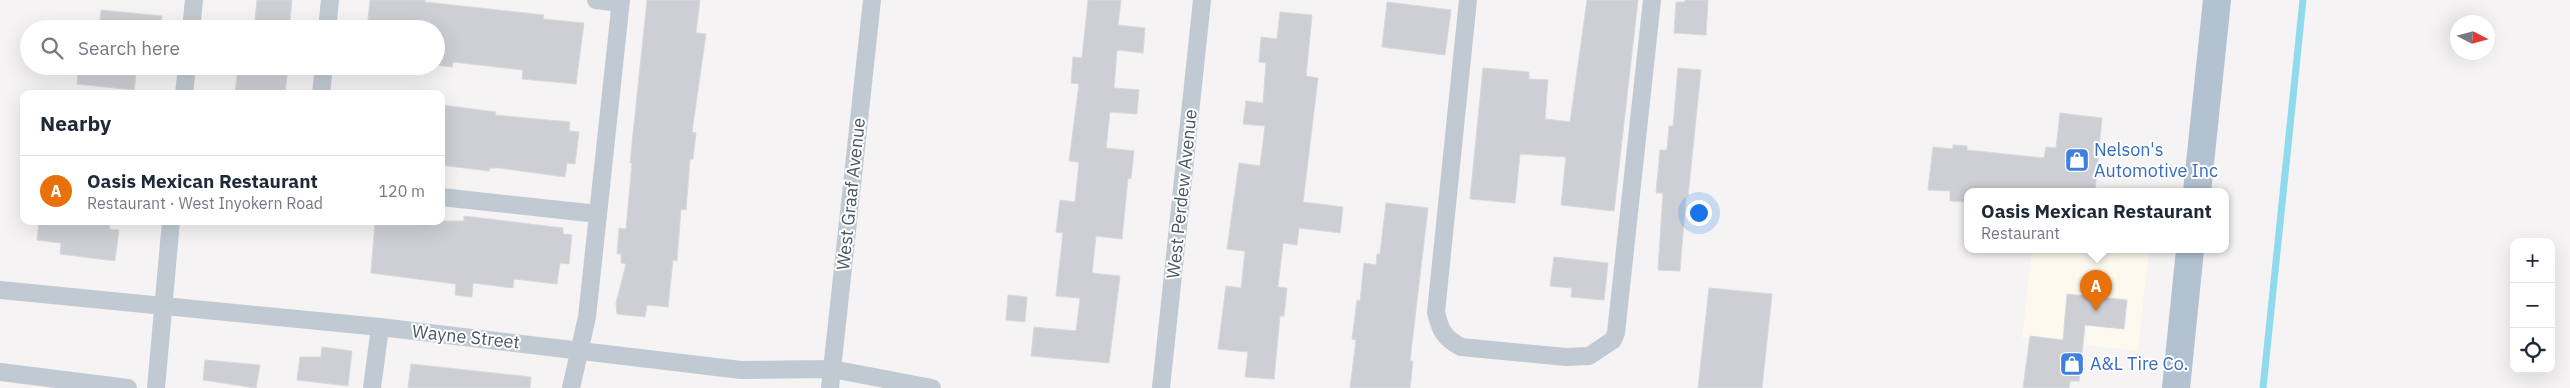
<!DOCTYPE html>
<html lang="en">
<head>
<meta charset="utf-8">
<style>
  :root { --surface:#fff; --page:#f6f6f7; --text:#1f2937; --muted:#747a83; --line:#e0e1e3; --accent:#1a73e8 }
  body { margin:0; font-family:"IBM Plex Sans",sans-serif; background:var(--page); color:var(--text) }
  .controls { position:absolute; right:15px; bottom:15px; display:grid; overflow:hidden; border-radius:10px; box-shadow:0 5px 20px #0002 }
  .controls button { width:45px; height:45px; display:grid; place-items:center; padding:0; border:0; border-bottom:1px solid var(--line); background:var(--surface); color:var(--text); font:25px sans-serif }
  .compass { position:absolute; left:2450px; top:15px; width:45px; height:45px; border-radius:50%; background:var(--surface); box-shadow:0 5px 20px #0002; rotate:96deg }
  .you { position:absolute; left:1698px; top:212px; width:18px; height:18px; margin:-12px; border:4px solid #fff; border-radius:50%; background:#1a73e8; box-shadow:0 0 0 8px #1a73e833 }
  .badge { display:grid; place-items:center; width:32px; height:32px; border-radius:50%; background:var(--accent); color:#fff; font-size:16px; font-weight:700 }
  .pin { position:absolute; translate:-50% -41px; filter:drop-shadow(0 1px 2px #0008) }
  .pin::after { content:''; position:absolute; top:26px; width:18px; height:15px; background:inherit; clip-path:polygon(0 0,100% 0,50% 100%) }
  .popup { position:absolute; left:1964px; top:188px; width:265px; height:65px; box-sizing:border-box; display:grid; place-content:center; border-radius:10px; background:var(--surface); filter:drop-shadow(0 1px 4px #0005); font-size:16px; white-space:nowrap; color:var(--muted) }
  .popup b { font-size:19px; color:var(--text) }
  .popup::after { content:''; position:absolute; left:50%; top:100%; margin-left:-10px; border:10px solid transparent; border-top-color:var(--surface) }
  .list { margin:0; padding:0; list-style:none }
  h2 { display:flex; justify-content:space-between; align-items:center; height:65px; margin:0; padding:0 20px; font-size:21px }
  h2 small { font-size:16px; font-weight:400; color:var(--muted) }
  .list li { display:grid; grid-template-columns:32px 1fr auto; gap:15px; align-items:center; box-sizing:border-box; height:70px; padding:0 20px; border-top:1px solid var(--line) }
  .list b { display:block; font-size:19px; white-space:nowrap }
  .list p { margin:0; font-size:16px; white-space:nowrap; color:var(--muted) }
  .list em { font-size:16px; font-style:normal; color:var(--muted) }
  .icon { flex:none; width:28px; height:28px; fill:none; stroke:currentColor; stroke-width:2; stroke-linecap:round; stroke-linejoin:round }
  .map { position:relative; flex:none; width:2570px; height:388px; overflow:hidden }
  .search { position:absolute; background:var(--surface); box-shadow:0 5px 20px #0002; left:20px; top:20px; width:425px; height:55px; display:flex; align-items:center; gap:12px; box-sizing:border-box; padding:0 18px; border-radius:28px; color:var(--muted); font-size:19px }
  .panel { position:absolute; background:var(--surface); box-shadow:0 5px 20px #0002; left:20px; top:90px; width:425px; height:135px; border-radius:10px }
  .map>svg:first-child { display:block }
  .commercial { fill:#fdf9ef }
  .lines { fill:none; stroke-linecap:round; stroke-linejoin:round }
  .stream { stroke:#90daee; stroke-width:7 }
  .building { fill:#cdcfd5; stroke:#d7d9de }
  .minor { stroke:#c1cad2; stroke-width:18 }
  .primary { stroke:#b3c2d1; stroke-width:28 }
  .labels { text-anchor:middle; stroke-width:4; stroke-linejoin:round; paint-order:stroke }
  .shop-label { font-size:18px; fill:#366cbe; stroke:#fff; text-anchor:start }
  .street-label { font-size:18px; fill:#4a5661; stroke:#fff }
</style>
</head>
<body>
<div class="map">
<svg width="2570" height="388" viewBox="0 0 2570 388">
  <rect width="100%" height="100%" fill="#f5f3f3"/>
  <polygon class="commercial" points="2032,250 2149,250 2138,351 2022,338"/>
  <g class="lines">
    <polyline class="stream" points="2263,388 2303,0"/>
  </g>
  <g class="building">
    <polygon points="257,0 292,0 289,29 254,29"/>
    <polygon points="370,0 425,0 425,2 544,15 543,19 584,23 576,84 522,79 523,70 453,62 452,67 436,65 436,29 367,29"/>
    <polygon points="647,0 700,0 696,33 706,34 692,132 696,133 693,159 690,159 686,210 681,209 677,261 673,260 668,307 647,305 645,317 617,314 616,303 626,264 621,263 621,254 617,254 619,228 626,229 632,163 630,163"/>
    <polygon points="1088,0 1121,0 1118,25 1145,28 1143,53 1117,50 1114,88 1139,90 1137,114 1110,112 1106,148 1134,151 1131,179 1128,178 1122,239 1096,236 1092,273 1120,276 1109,363 1031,356 1034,327 1076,331 1080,298 1056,296 1063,233 1056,232 1060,200 1075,202 1079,162 1069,161 1079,84 1071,83 1073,57 1082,58"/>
    <polygon points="1587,0 1638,0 1614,211 1561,205 1566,157 1520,154 1515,203 1470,199 1483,68 1529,72 1529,79 1548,80 1545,119 1570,122"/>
    <polygon points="1685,0 1708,0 1706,35 1674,33 1676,2 1685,2"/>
    <polygon points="1387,2 1451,10 1445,55 1382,47"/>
    <polygon points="101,10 162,16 161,29 99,29"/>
    <polygon points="1280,12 1312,15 1306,76 1318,78 1303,202 1343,207 1340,233 1299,228 1297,245 1283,243 1278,287 1287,288 1284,316 1280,316 1274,379 1245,377 1248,352 1218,349 1226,286 1241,288 1245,251 1227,249 1239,163 1260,166 1265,126 1243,124 1246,101 1263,103 1266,63 1259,62 1261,37 1277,39"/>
    <polygon points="79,66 137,66 134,90 77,84"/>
    <polygon points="238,66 288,66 285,94 235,94"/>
    <polygon points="1678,68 1701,70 1688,196 1686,196 1680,271 1658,270 1663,193 1656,193 1660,150 1667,150 1669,126 1673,126"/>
    <polygon points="441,105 496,112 495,115 570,122 569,131 579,132 575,164 567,163 565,177 499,168 490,168 489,171 441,165"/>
    <polygon points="2060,113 2102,118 2095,192 1967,192 1967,202 1950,201 1950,191 1928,190 1933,147 1953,149 1953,145 1967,146 1967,150 2044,158 2046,147 2056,148"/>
    <polygon points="1386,203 1428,208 1410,361 1413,361 1410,388 1350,388 1356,340 1352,339 1357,300 1360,301 1364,263 1376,265 1377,254 1380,254"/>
    <polygon points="464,216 563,228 563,234 572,235 569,264 560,263 557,284 514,279 513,288 473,283 472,297 455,295 456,284 371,273 375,221 464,221"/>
    <polygon points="39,221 110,221 109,229 119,230 115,261 60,254 61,243 37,240"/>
    <polygon points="1554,257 1608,263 1604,300 1571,297 1572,288 1550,286"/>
    <polygon points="1709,288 1772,294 1762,388 1698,388"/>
    <polygon points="2067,294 2127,300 2124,329 2085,325 2079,381 2070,381 2069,388 2023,388 2030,336 2063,340"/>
    <polygon points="1008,295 1027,297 1025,322 1006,320"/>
    <polygon points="322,347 352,351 348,386 297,380 300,357 321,357"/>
    <polygon points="205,360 260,365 256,388 203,380"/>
    <polygon points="411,364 531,377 530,388 408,388"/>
  </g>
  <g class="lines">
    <g class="minor">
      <polyline points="596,0 620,3"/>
      <path d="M 1468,0 L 1436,312 C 1440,330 1444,338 1461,347 L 1566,357 L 1589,356 L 1613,340 L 1616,333 L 1652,0"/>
      <polyline points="191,29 194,0"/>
      <polyline points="327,29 330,0"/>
      <polyline points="184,94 187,66"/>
      <polyline points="321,94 324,66"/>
      <polyline points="441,197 598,214"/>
      <polyline points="0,290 380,327 741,370 832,369 932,388"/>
      <polyline points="0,372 128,388"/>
      <polyline points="156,388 171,221"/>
      <polyline points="372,388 380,327"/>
      <polyline points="571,388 587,317 621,0"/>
      <polyline points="830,388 872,0"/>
      <polyline points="1161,388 1202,0"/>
    </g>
    <g class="primary">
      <polyline points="2197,192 2217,0"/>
      <polyline points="2176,388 2190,250"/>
    </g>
  </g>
  <defs>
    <symbol id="shop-square" viewBox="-11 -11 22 22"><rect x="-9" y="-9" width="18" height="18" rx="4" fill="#3f7fe0" stroke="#fff"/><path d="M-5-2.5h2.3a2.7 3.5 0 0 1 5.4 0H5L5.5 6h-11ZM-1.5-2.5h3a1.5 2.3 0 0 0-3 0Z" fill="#fff"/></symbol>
  </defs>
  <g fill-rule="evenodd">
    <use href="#shop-square" x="2063" y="146" width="28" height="28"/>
    <use href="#shop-square" x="2058" y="350" width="28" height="28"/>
  </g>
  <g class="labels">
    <g class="shop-label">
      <text x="2094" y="156">Nelson's<tspan x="2094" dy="21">Automotive Inc</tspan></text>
      <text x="2090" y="370">A&amp;L Tire Co.</text>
    </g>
    <g class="street-label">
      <text transform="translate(851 194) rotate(-84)" y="6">West Graaf Avenue</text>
      <text transform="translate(1182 194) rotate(-84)" y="6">West Perdew Avenue</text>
      <text transform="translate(466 337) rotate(6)" y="6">Wayne Street</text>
    </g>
  </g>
</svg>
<div class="controls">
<button>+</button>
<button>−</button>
<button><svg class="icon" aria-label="locate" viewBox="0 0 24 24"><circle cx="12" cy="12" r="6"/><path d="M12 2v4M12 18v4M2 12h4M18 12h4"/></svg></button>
</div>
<svg class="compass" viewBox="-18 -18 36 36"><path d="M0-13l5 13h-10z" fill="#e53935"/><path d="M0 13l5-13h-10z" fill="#747a83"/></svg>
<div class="you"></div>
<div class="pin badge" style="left:2096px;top:311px;background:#e8710a">A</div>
<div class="popup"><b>Oasis Mexican Restaurant</b>Restaurant</div>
<div class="search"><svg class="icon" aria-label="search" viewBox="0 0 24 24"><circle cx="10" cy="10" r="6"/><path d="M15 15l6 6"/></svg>Search here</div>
<section class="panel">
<h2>Nearby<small></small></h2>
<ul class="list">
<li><span class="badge" style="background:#e8710a">A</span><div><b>Oasis Mexican Restaurant</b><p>Restaurant · West Inyokern Road</p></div><em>120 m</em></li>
</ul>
</section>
</div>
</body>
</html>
